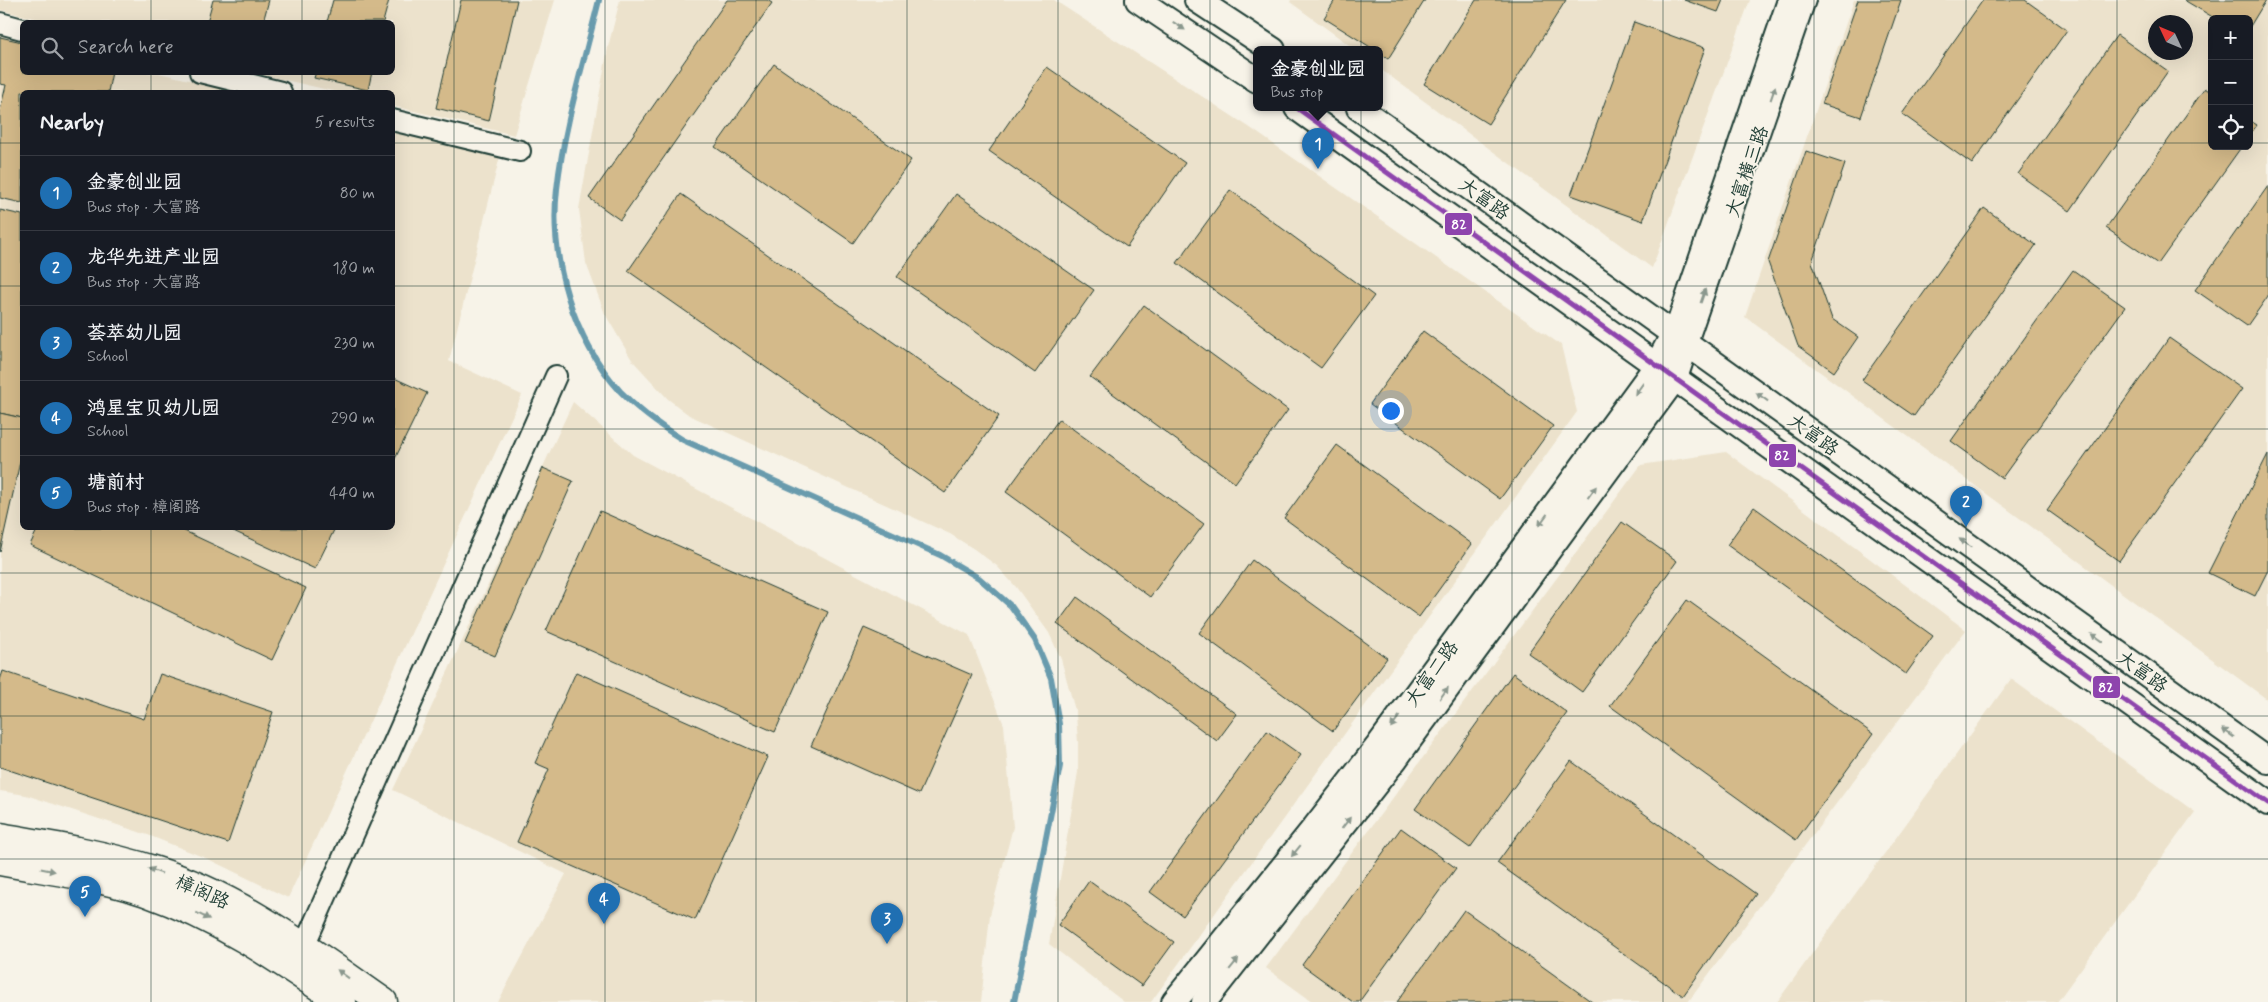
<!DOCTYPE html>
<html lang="en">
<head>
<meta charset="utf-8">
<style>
  :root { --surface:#171b24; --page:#20242c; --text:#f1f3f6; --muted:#9ea1a6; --line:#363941; --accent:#1f6fb2 }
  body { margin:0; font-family:Mynerve,"LXGW WenKai TC",sans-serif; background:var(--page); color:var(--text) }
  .controls { position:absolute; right:15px; top:15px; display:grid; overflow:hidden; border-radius:8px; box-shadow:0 5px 20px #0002 }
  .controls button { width:45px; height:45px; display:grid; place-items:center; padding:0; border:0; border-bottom:1px solid var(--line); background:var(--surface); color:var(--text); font:25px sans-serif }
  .compass { position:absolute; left:2148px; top:15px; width:45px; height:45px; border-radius:50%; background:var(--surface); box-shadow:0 5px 20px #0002; rotate:314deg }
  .you { position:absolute; left:1390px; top:410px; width:18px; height:18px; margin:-12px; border:4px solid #fff; border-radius:50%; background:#1a73e8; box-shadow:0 0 0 8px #1a73e833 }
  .badge { display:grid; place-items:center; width:32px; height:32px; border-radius:50%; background:var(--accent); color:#fff; font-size:16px; font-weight:700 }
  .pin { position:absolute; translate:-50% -41px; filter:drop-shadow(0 1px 2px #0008) }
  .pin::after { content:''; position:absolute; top:26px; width:18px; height:15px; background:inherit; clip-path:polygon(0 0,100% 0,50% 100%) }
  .popup { position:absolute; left:1253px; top:46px; width:130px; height:65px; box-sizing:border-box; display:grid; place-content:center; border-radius:8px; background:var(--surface); filter:drop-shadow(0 1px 4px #0005); font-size:16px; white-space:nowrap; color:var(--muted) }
  .popup b { font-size:19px; color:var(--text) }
  .popup::after { content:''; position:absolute; left:50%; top:100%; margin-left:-10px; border:10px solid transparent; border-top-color:var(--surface) }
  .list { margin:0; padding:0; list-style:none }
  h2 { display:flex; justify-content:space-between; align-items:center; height:65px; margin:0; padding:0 20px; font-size:21px }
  h2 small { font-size:16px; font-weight:400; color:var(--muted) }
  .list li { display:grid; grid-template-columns:32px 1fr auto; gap:15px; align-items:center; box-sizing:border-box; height:75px; padding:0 20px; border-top:1px solid var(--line) }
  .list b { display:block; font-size:19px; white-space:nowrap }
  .list p { margin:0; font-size:16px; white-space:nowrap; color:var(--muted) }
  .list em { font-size:16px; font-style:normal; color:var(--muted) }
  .icon { flex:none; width:28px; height:28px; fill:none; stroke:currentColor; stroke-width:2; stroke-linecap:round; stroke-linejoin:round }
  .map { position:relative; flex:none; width:2268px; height:1002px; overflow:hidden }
  .search { position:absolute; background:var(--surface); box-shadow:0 5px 20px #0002; left:20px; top:20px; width:375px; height:55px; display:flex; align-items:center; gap:12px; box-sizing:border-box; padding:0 18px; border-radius:8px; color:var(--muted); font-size:19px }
  .panel { position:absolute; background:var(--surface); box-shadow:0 5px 20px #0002; left:20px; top:90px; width:375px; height:440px; border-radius:8px }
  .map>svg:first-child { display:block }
  .built { fill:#ece2cc; fill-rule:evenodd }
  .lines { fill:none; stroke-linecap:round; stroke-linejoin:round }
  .stream { stroke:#699bad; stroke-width:6 }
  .building { fill:#d4ba8a; stroke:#1f3d34 }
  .minor-casing { stroke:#1f3d34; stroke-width:24 }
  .tertiary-casing { stroke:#1f3d34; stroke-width:28 }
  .secondary-casing { stroke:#1f3d34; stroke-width:31 }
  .minor { stroke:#f7f3e8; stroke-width:20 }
  .tertiary { stroke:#f7f3e8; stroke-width:24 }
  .secondary { stroke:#f7f3e8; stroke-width:28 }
  .bus-1-casing { stroke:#f7f3e8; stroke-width:9 }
  .bus-1 { stroke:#8e44ad; stroke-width:5 }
  .oneway { fill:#8b988e }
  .grid { fill:none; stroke:#1f3d34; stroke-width:1; stroke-opacity:0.55 }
  .labels { text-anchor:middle; stroke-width:4; stroke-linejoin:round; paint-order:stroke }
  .street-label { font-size:19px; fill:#1f3d34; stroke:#f7f3e8 }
  .line-badge { stroke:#f7f3e8; stroke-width:2 }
  .badge-label { font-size:14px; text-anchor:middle; font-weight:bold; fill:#fff }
</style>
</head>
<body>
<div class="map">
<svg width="2268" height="1002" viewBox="0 0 2268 1002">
  <rect width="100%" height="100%" fill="#f7f3e8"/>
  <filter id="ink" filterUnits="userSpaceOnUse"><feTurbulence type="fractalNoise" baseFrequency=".02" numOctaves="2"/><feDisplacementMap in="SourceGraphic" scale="10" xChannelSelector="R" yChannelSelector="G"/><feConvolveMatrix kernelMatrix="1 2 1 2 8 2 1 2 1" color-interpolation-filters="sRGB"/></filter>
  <g filter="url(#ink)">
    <g class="built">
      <polygon points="0,0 555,0 514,135 393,106 392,92 337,92 255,73 392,72 392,22 50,22 0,10"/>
      <polygon points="620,0 1054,0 1249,127 1561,345 1577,412 1151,1002 1124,1002 1049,944 1078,772 1078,743 1076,714 1061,659 1049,633 1016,587 997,566 974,549 950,534 689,415 668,399 632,360 605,314 586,263 579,209 608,47"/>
      <polygon points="1291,0 1750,0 1652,268 1379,68 1379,50 1356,50 1290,2"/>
      <path d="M 1854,0 L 2268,0 L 2268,700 L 1745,317 ZM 2212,19 L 2249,19 L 2249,146 L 2212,146 ZM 2156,22 L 2186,22 L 2186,52 L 2156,52 Z"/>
      <polygon points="0,34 22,39 22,72 159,73 241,92 22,92 22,528 392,528 393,130 500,156 449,361 522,395 288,898 208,859 148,835 26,795 0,791"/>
      <polygon points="573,402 633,455 969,635 1004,725 1013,827 990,915 981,1002 498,1002 566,874 393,790"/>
      <polygon points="1726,452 1966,630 1688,1002 1313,1002 1266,968 1641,465"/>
      <polygon points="2011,679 2195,812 2057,1002 1777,1002"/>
    </g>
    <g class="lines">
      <path class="stream" d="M 599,0 C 584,62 564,125 557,189 C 549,259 573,339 620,391 C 639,411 660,426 683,440 L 940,555 L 979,578 L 1011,606 L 1035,640 L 1051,678 L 1059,724 L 1060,766 L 1014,1002"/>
    </g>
    <g class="building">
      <polygon points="213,0 269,0 263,22 207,22"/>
      <polygon points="333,0 389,0 383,22 327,22"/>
      <polygon points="461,0 517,0 489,121 436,108"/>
      <polygon points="727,0 767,0 772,3 620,220 589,198"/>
      <polygon points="1335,0 1425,0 1388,59 1379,53 1379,50 1375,50 1324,18"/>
      <polygon points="1476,0 1566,0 1488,124 1424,84"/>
      <polygon points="1684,0 1723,0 1718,12"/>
      <polygon points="1858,0 1901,0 1861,117 1822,104"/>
      <polygon points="1983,0 2025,0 2067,30 1972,164 1902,114"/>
      <polygon points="2184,0 2266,0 2249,28 2249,19 2216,19"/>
      <polygon points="1634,22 1705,48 1643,221 1571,195"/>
      <polygon points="2117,35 2168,71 2070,211 2018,174"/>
      <polygon points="0,37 22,42 22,72 112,72 108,92 22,92 22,203 0,198 0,111 6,85 0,84"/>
      <polygon points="774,64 911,160 853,243 715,147"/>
      <polygon points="1047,67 1185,163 1127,247 989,151"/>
      <polygon points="316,72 372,72 368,90 314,78"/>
      <polygon points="2205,88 2212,93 2212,146 2242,146 2158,264 2106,228"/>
      <polygon points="2249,120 2257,125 2249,136"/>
      <polygon points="1806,151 1845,164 1812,262 1832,319 1858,337 1834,372 1798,346 1768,262"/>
      <polygon points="2268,186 2268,296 2247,326 2195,290"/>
      <polygon points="1230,190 1374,296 1321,368 1177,263"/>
      <polygon points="681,194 999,416 945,493 628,271"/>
      <polygon points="956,194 1094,290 1035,373 897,277"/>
      <polygon points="1984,208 2036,245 1914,416 1862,380"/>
      <polygon points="0,210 22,215 22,418 0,413"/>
      <polygon points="2073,270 2125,307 2002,478 1951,441"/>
      <polygon points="1144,305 1288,410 1235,483 1090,377"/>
      <polygon points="1423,331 1553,426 1500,499 1370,404"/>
      <polygon points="2169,338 2242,389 2119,561 2047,510"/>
      <polygon points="392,377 427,393 392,465"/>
      <polygon points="0,413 22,418 22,453 0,552"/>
      <polygon points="1059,419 1204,524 1150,597 1006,492"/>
      <polygon points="1337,445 1472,544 1419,617 1284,518"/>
      <polygon points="2268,454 2268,570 2255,596 2208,573"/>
      <polygon points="543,468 573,481 495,656 465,643"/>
      <polygon points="1754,507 1933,636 1906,674 1727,545"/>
      <polygon points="600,511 828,612 775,732 546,631"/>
      <polygon points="1622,522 1677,561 1582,692 1528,653"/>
      <polygon points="38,528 178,528 306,588 272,660 30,545"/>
      <polygon points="227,528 335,528 315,569"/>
      <polygon points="1252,560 1387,658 1333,731 1199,633"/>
      <polygon points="1077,597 1237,714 1217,741 1057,624"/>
      <polygon points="1687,600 1873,734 1796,840 1610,706"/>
      <polygon points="864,628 972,675 919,794 811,746"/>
      <polygon points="3,671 144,719 160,674 273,712 228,843 0,767 0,680"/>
      <polygon points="576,672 768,757 695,920 517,842 549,769 535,763"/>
      <polygon points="1513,673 1567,713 1470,848 1415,809"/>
      <polygon points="1267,731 1301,755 1183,916 1150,892"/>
      <polygon points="1571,761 1756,894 1683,996 1497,863"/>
      <polygon points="1401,828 1456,868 1359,1002 1353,1002 1302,965"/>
      <polygon points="1089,881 1174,942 1142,986 1058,925"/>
      <polygon points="1464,910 1592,1002 1397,1002"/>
    </g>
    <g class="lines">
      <defs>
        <g id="minor">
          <polyline points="0,23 22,29"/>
          <polyline points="200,72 281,92"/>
          <polyline points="392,120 520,151"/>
          <polyline points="1674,333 1788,0"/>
          <polyline points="1687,342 1805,0"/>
          <polyline points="304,946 556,376"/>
        </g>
        <g id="tertiary">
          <polyline points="1138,0 1257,80"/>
          <polyline points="1197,0 1273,50"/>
          <polyline points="1297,108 2268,803"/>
          <polyline points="1359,108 2268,761"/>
          <polyline points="1174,1002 1315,827 1378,746 1657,365 1674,333"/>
          <polyline points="1204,1002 1396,758 1675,378 1687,342"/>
        </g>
        <g id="secondary">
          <path d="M 0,837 C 51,846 103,854 153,870 C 238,896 310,951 383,1002"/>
          <path d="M 0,861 C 48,870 99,876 146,892 C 221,919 276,957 342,1002"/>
        </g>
      </defs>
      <use href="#minor" class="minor-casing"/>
      <use href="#tertiary" class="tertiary-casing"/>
      <use href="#secondary" class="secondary-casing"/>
      <use href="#minor" class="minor"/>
      <use href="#tertiary" class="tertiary"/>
      <use href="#secondary" class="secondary"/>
      <defs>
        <polyline id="bus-1" points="1297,108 2268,803"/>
      </defs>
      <use href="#bus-1" class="bus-1-casing"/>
      <use href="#bus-1" class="bus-1"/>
    </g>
    <defs><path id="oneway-solid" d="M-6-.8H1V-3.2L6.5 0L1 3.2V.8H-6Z" transform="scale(1.25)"/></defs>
    <g class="oneway">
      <use href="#oneway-solid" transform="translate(1179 26) rotate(33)"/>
      <use href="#oneway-solid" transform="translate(1773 93) rotate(-71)"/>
      <use href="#oneway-solid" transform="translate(1703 296) rotate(-71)"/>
      <use href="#oneway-solid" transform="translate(1639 389) rotate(126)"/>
      <use href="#oneway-solid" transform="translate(1762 397) rotate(-144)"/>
      <use href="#oneway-solid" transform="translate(1592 492) rotate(-54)"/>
      <use href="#oneway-solid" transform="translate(1543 520) rotate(126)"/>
      <use href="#oneway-solid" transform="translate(1965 543) rotate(-144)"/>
      <use href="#oneway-solid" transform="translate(2097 638) rotate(-144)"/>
      <use href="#oneway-solid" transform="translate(1444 693) rotate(-54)"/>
      <use href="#oneway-solid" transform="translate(1395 722) rotate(126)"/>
      <use href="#oneway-solid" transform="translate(2228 733) rotate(-144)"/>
      <use href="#oneway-solid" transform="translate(1346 823) rotate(-53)"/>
      <use href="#oneway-solid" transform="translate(1296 851) rotate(129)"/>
      <use href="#oneway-solid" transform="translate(48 870) rotate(11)"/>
      <use href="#oneway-solid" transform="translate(155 871) rotate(-161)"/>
      <use href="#oneway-solid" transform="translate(203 916) rotate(26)"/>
      <use href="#oneway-solid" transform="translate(1234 964) rotate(-51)"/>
      <use href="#oneway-solid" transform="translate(343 974) rotate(-144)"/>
    </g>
  </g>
  <path class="grid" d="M 151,0 L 151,22M 302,0 L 302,22M 454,0 L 454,1002M 605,0 L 605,1002M 756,0 L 756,1002M 907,0 L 907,1002M 1058,0 L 1058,1002M 1210,0 L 1210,1002M 1361,0 L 1361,1002M 1512,0 L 1512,1002M 1663,0 L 1663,1002M 1814,0 L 1814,1002M 1966,0 L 1966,1002M 2117,0 L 2117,1002M 151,72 L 151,92M 302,72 L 302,92M 0,143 L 22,143M 392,143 L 2212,143M 2249,143 L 2268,143M 0,286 L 22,286M 392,286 L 2268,286M 0,429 L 22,429M 392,429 L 2268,429M 151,528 L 151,1002M 302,528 L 302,1002M 0,573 L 2268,573M 0,716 L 2268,716M 0,859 L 2268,859"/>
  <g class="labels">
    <g class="street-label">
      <text transform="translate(1746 171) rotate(-71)" y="7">大富横三路</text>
      <text transform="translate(1485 198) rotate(36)" y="7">大富路</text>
      <text transform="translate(1814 434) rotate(36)" y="7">大富路</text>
      <text transform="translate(2143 671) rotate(36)" y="7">大富路</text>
      <text transform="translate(1431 673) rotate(-54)" y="7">大富二路</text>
      <text transform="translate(203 891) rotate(24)" y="7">樟阁路</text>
    </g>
  </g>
  <g class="line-badge">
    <rect x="1444" y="212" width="29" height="24" rx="5" fill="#8e44ad"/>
    <rect x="1768" y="443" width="29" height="25" rx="5" fill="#8e44ad"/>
    <rect x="2092" y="675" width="29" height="24" rx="5" fill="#8e44ad"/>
  </g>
  <g class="badge-label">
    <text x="1459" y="229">82</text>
    <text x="1782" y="460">82</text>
    <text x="2106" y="692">82</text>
  </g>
</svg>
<div class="controls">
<button>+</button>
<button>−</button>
<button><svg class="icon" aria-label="locate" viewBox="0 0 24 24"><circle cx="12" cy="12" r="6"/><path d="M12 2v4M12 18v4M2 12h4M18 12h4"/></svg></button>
</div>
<svg class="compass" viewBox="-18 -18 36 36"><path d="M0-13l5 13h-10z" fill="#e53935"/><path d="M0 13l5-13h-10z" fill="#9ea1a6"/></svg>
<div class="you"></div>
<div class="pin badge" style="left:1318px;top:169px">1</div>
<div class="popup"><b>金豪创业园</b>Bus stop</div>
<div class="pin badge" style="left:1966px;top:527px">2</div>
<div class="pin badge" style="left:887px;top:944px">3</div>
<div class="pin badge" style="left:604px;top:924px">4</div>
<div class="pin badge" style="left:85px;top:917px">5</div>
<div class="search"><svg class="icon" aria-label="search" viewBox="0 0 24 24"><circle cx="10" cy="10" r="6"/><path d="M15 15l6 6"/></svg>Search here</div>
<section class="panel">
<h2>Nearby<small>5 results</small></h2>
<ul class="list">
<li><span class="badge">1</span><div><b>金豪创业园</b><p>Bus stop · 大富路</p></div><em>80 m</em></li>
<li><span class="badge">2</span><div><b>龙华先进产业园</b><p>Bus stop · 大富路</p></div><em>180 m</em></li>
<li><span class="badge">3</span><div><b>荟萃幼儿园</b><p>School</p></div><em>230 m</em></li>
<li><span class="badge">4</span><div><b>鸿星宝贝幼儿园</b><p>School</p></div><em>290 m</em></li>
<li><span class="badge">5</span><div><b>塘前村</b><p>Bus stop · 樟阁路</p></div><em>440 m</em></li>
</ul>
</section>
</div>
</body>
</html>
